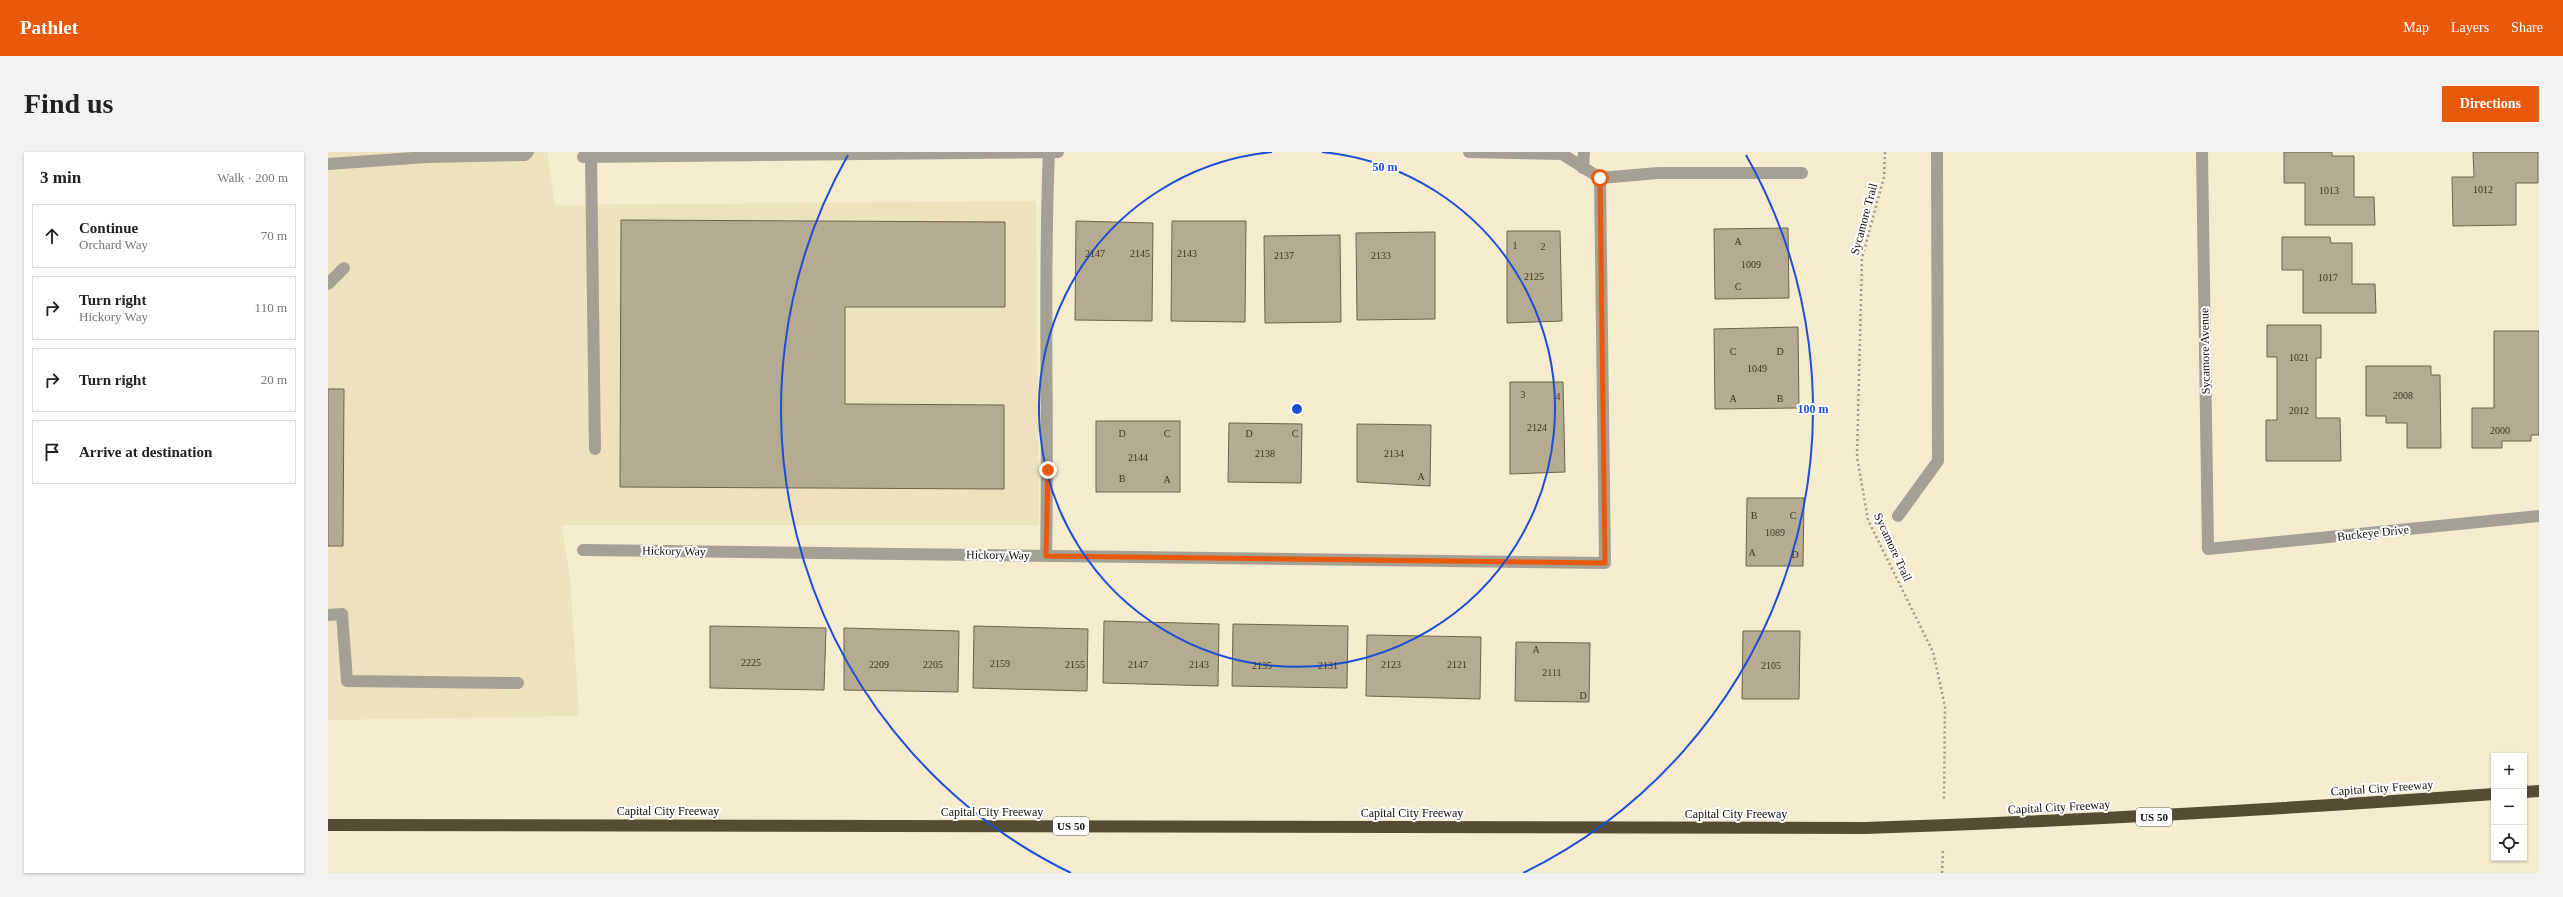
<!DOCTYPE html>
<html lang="en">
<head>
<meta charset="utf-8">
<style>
  :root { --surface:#fff; --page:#f2f2f2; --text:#222; --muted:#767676; --line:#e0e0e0; --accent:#ea580c }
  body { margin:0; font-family:Georgia,serif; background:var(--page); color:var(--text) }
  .controls { position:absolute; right:12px; bottom:12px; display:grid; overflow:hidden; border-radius:0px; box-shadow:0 1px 3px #0004 }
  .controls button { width:36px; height:36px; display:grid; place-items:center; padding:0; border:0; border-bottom:1px solid var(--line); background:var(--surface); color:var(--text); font:20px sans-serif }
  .stop { position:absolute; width:12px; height:12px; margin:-9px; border:3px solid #ea580c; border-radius:50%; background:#fff }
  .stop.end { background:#ea580c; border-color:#fff; box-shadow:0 1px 4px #0008 }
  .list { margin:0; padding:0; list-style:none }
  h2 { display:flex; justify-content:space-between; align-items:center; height:52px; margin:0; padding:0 16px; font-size:17px }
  h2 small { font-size:13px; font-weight:400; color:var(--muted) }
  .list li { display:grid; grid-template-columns:26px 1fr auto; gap:12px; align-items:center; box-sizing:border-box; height:64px; margin:0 8px 8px; padding:0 8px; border:1px solid var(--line); border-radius:0px }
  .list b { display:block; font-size:15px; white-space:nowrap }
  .list p { margin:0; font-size:13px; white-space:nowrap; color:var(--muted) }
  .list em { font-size:13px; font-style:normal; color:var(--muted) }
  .icon { flex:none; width:22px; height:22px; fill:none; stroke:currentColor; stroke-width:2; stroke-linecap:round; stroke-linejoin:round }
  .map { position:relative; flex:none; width:2211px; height:721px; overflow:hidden; border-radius:0px }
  header { display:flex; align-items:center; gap:24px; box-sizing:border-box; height:56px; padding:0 20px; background:var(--accent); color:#fff }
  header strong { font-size:19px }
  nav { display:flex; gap:22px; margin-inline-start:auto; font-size:14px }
  .intro { display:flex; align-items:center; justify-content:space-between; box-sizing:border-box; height:96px; padding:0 24px }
  h1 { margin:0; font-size:28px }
  .button { padding:10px 18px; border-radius:0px; background:var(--accent); color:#fff; font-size:14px; font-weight:700 }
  main { display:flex; gap:24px; padding:0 24px }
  aside { flex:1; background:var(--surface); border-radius:0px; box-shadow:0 1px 3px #0004 }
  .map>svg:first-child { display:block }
  .built { fill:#eee1be }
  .building { fill:#b5ab90; stroke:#6d644b }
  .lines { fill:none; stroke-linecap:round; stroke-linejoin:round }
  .path { stroke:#a09984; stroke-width:2.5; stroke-dasharray:2 3; stroke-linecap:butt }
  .lane { stroke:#a4a094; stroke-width:12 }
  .street { stroke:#a4a094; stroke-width:12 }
  .highway { stroke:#554c34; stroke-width:12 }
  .route { stroke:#ea580c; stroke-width:5 }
  .ring { fill:none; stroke:#1d4ed8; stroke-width:2 }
  .labels { text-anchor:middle; stroke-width:4; stroke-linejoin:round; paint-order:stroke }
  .number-label { font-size:10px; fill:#3b3528 }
  .shield { fill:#fff; stroke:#595650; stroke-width:1 }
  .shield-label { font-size:11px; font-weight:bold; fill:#120e05 }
  .street-label { font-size:12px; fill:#120e05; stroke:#fff }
  .centre { fill:#1d4ed8; stroke:#fff; stroke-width:2 }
  .ring-label { font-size:12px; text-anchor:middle; font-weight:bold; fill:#1d4ed8; stroke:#fff; stroke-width:4; stroke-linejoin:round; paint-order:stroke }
</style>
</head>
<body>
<header>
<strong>Pathlet</strong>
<nav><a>Map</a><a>Layers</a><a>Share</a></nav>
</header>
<div class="intro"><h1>Find us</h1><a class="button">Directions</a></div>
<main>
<aside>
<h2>3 min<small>Walk · 200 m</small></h2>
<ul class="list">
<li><svg class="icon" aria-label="ahead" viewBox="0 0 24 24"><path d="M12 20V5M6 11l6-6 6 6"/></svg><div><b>Continue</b><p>Orchard Way</p></div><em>70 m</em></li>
<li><svg class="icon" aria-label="right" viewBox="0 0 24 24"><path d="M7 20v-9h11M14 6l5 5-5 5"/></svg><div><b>Turn right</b><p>Hickory Way</p></div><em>110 m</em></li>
<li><svg class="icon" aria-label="right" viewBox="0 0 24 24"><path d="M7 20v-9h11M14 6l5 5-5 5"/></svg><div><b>Turn right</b></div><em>20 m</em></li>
<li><svg class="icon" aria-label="arrive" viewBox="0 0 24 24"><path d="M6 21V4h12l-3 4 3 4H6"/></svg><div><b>Arrive at destination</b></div></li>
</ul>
</aside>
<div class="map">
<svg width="2211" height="721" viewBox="0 0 2211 721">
  <rect width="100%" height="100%" fill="#f5ebcf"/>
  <polygon class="built" points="0,0 219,0 227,53 708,49 711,373 233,373 242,424 251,564 0,568"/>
  <g class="building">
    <polygon points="1956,0 2004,0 2004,4 2026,4 2026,45 2046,45 2047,73 1977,73 1977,31 1956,31"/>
    <polygon points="2145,0 2210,0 2210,31 2188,31 2188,73 2125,74 2124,25 2146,25"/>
    <polygon points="293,68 677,70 677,155 517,155 517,252 676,253 676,337 292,335"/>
    <polygon points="748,69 825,71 824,169 747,168"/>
    <polygon points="844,69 918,69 917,170 843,169"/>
    <polygon points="1460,76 1461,146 1387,147 1386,77"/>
    <polygon points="1179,79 1232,79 1234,169 1179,171"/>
    <polygon points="1107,80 1107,167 1029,168 1028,81"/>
    <polygon points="1012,83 1013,170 937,171 936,84"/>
    <polygon points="1954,85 2002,85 2003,91 2024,91 2024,132 2047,132 2048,161 1975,161 1975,118 1954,118"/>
    <polygon points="1939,173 1993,173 1993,206 1988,206 1988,266 2012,266 2013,309 1938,309 1938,268 1949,268 1949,205 1939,205"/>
    <polygon points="1470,175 1471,256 1387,257 1386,177"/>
    <polygon points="2166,179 2211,179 2211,283 2203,283 2203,289 2174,289 2174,296 2144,296 2144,256 2166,256"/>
    <polygon points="2038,214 2103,214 2103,223 2112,223 2113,296 2079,296 2079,271 2058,271 2058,264 2038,264"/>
    <polygon points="1182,230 1235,230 1237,320 1182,322"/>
    <polygon points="0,237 16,237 15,394 0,394"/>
    <rect x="768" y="269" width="84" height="71"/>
    <polygon points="901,271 974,272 973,331 900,330"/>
    <polygon points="1029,272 1103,273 1102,334 1029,330"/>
    <polygon points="1419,346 1476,346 1475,414 1418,414"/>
    <polygon points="776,469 891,472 890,534 775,531"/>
    <polygon points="905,472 1020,474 1019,536 904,534"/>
    <polygon points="382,474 498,476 496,538 382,536"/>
    <polygon points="646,474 760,477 759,539 645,536"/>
    <polygon points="516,476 631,479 630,540 516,538"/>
    <polygon points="1415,479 1472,479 1471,547 1414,547"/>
    <polygon points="1039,483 1153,485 1152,547 1038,544"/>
    <polygon points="1188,490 1262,491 1261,550 1187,549"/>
  </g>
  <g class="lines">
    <g class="path">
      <polyline points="1557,0 1556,25 1534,106 1529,305 1540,368 1605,500 1617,554 1616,649"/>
      <polyline points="1614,721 1615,698"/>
    </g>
    <g class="lane">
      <polyline points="263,4 267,297"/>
      <polyline points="0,12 99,5 197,3 200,0"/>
      <polyline points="1255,16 1256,0"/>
      <polyline points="1272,26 1330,21 1474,21"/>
      <polyline points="1570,364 1610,309 1609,0"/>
      <path d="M 718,404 C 721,269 715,135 721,0"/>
      <polyline points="0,463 14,462 19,529 190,531"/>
    </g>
    <g class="street">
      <polyline points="1874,0 1880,397 2211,364"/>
      <polyline points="255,5 730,0"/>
      <polyline points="0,132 16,116"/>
      <polyline points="255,398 1277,411 1272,26 1234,2 1141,0"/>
    </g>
    <g class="highway">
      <polyline points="2196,640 2211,639"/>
      <path d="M 0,673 L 1537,676 C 1747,669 1957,657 2166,642"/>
    </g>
  </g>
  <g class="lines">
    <polyline class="route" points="720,318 718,404 1277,411 1272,26"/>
  </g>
  <g class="ring">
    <path d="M994 0A258 258 0 1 1 944 0"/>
    <path d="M743 721A516 516 0 0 1 520 3M1418 3A516 516 0 0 1 1195 721"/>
  </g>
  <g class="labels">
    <g class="number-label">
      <text x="2155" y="41">1012</text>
      <text x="2001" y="42">1013</text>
      <text x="1410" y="93">A</text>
      <text x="1187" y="97">1</text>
      <text x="1215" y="98">2</text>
      <text x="767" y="105">2147</text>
      <text x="812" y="105">2145</text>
      <text x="859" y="105">2143</text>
      <text x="956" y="107">2137</text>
      <text x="1053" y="107">2133</text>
      <text x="1423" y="116">1009</text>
      <text x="1206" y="128">2125</text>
      <text x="2000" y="129">1017</text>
      <text x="1410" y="138">C</text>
      <text x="1405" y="203">C</text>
      <text x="1452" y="203">D</text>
      <text x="1971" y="209">1021</text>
      <text x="1429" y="220">1049</text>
      <text x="1195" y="246">3</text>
      <text x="2075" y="247">2008</text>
      <text x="1230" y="248">4</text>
      <text x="1405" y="250">A</text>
      <text x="1452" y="250">B</text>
      <text x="1971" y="262">2012</text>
      <text x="1209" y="279">2124</text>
      <text x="2172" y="282">2000</text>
      <text x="794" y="285">D</text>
      <text x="839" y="285">C</text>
      <text x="921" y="285">D</text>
      <text x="967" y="285">C</text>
      <text x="937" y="305">2138</text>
      <text x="1066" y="305">2134</text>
      <text x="810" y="309">2144</text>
      <text x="1093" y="328">A</text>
      <text x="794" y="330">B</text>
      <text x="839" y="331">A</text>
      <text x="1426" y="367">B</text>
      <text x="1465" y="367">C</text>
      <text x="1447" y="384">1089</text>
      <text x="1424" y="404">A</text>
      <text x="1467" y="406">D</text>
      <text x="1208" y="501">A</text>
      <text x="423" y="514">2225</text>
      <text x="672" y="515">2159</text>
      <text x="551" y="516">2209</text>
      <text x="605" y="516">2205</text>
      <text x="747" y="516">2155</text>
      <text x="810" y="516">2147</text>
      <text x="871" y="516">2143</text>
      <text x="1063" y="516">2123</text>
      <text x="1129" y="516">2121</text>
      <text x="934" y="517">2135</text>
      <text x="1000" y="517">2131</text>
      <text x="1443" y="517">2105</text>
      <text x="1224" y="524">2111</text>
      <text x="1255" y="547">D</text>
    </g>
    <g class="shield">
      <rect x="1808" y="656" width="36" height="18" rx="3"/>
      <rect x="725" y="665" width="36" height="18" rx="3"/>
    </g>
    <g class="shield-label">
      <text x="1826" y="669">US 50</text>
      <text x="743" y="678">US 50</text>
    </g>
    <g class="street-label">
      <text transform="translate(1536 67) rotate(-75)" y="4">Sycamore Trail</text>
      <text transform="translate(1877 199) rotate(-91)" y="4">Sycamore Avenue</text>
      <text transform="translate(2045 381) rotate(-6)" y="4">Buckeye Drive</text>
      <text transform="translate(1565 395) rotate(65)" y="4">Sycamore Trail</text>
      <text transform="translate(346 399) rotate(1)" y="4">Hickory Way</text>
      <text transform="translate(670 403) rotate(1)" y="4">Hickory Way</text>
      <text transform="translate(2054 636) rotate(-4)" y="4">Capital City Freeway</text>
      <text transform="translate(1731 655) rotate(-3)" y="4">Capital City Freeway</text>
      <text x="340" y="663">Capital City Freeway</text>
      <text x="664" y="664">Capital City Freeway</text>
      <text x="1084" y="665">Capital City Freeway</text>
      <text x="1408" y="666">Capital City Freeway</text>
    </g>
  </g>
  <circle cx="969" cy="257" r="6" class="centre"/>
  <g class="ring-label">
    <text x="1057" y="19">50 m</text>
    <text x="1485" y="261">100 m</text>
  </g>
</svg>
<div class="controls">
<button>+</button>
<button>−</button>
<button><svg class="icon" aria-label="locate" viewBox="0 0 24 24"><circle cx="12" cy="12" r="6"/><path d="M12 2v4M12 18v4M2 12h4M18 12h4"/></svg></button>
</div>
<div class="stop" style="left:1272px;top:26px"></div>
<div class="stop end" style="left:720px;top:318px"></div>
</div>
</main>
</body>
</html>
